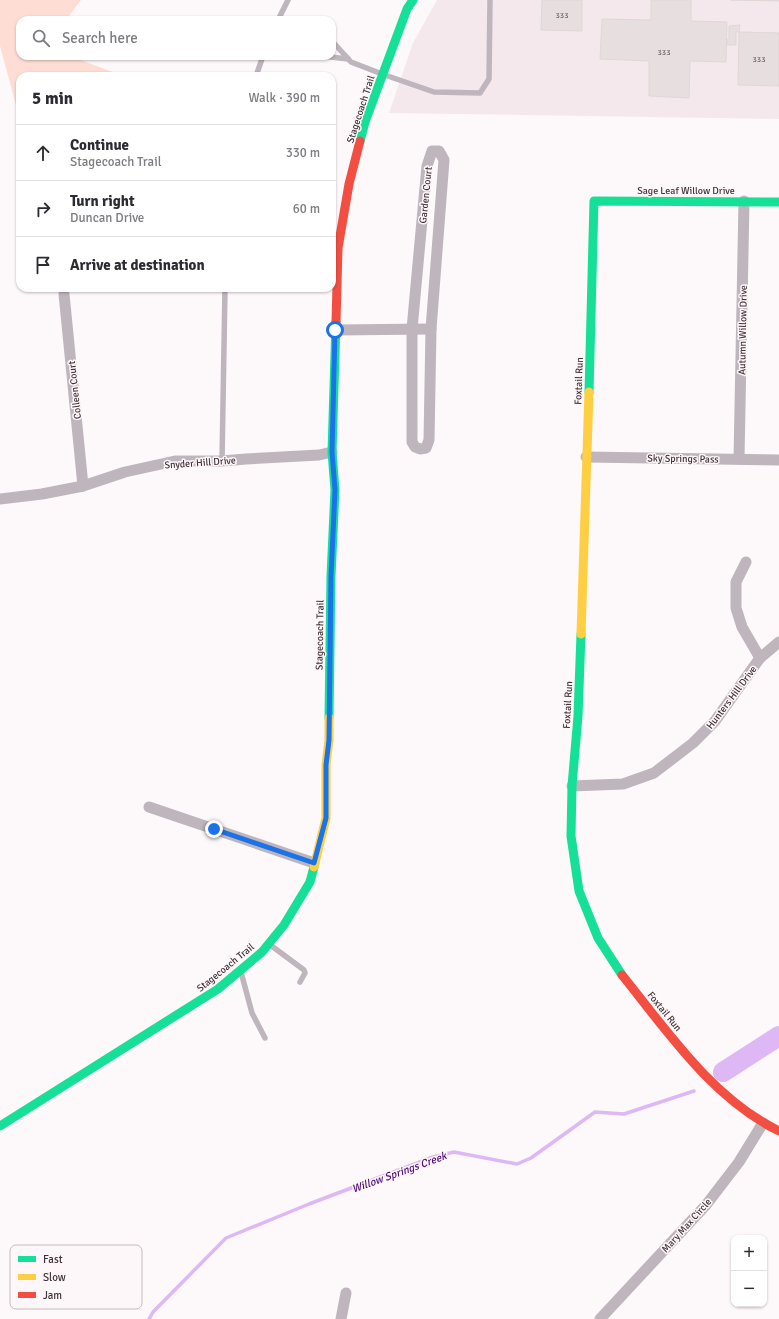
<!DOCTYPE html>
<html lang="en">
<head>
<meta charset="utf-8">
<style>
  :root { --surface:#fff; --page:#f7f7f7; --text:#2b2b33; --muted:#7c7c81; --line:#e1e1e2 }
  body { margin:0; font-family:Signika,sans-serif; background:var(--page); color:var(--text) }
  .controls { position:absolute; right:12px; bottom:12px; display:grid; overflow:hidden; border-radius:8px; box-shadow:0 1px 3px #0004 }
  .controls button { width:36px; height:36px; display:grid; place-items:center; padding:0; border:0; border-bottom:1px solid var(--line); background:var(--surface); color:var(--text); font:20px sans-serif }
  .stop { position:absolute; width:12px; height:12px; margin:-9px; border:3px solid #1a73e8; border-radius:50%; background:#fff }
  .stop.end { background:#1a73e8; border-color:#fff; box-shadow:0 1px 4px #0008 }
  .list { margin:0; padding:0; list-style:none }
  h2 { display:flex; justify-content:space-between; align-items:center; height:52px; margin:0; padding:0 16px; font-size:17px }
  h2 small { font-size:13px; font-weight:400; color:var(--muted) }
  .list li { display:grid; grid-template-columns:26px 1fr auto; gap:12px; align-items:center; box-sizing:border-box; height:56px; padding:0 16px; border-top:1px solid var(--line) }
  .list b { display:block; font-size:15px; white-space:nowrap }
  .list p { margin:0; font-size:13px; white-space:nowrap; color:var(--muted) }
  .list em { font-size:13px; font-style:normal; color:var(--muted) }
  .icon { flex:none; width:22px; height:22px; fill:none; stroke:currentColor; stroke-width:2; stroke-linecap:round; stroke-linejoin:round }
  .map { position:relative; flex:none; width:779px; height:1319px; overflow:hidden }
  .search { position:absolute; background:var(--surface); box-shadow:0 1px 3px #0004; left:16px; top:16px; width:320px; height:44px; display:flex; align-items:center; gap:10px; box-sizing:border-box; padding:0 14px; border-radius:12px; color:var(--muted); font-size:15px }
  .panel { position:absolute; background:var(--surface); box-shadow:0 1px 3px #0004; left:16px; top:72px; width:320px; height:220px; border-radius:12px }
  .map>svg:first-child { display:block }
  .built { fill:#f4e8ec }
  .green { fill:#feded4 }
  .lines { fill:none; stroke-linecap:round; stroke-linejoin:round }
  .stream { stroke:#ddb8f5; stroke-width:3.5 }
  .river { stroke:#ddb8f5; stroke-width:20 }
  .building { fill:#e7dedf; stroke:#e0d7d7 }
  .lane { stroke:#bfb5bd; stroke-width:5.5 }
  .street { stroke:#bfb5bd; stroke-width:11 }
  .fast { stroke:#16e098; stroke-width:9 }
  .slow { stroke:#ffcf43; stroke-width:9 }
  .jam { stroke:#f24e42; stroke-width:9 }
  .route { stroke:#1a73e8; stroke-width:5 }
  .labels { text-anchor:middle; stroke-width:3; stroke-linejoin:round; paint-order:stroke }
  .number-label { font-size:8px; fill:#6c6063 }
  .street-label { font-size:10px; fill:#403337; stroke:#fef7f9 }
  .water-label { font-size:11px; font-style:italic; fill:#520d74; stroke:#fef7f9 }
  .key { fill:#fef7f9; stroke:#c5bcbf; stroke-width:1 }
  .key-label { font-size:11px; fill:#403337 }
</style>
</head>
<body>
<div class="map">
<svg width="779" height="1319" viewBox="0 0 779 1319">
  <rect width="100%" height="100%" fill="#fdf8fa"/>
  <polygon class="built" points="437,0 779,0 779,119 389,113 413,43"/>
  <polygon class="green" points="0,0 81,0 66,20 20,20 20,56 70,56 123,76 20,76 20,120 0,46"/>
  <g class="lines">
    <polyline class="stream" points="149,1319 153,1312 226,1238 309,1204 433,1157 454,1152 517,1164 531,1158 595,1112 624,1114 694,1091"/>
    <polyline class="river" points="723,1072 779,1036"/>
  </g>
  <g class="building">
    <polygon points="542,0 582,0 582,31 541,30"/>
    <polygon points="651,0 691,0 691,21 727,22 726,62 690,61 689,98 649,96 649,61 600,59 602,19 651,20"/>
    <polygon points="730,0 779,0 779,1"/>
    <polygon points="740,25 739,32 736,32 736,45 727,45 727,40 729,39 729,26"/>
    <polygon points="739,32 779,33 779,86 738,85"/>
  </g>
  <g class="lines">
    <g class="lane">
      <polyline points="278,20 288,0"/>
      <polyline points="332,41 351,62 382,74 434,92 480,93 489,79 490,0"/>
      <polyline points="322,56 348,59"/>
      <polyline points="256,76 263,56"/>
      <polyline points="222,461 225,288"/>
      <polyline points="269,944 304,970 305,973 300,982"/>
      <polyline points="241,972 252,1013 265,1038"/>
    </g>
    <g class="street">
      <polygon points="432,151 439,151 444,160 431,329 429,440 426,448 420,449 415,447 412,442 412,329 427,166"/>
      <polyline points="64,294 83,486"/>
      <polyline points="335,330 431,329"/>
      <polyline points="586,457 779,460"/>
      <polyline points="739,459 744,201"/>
      <polyline points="0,499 42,494 83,486 125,472 175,461 222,461 246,459 319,455 332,452"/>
      <polyline points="746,562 736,582 736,608 742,627 760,658"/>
      <polyline points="572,786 623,784 654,773 693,743 715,721 760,658 779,642"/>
      <polyline points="149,807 314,863"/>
      <polyline points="341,1319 346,1293"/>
      <polyline points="600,1319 706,1205 739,1162 763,1123"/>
    </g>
    <g class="fast">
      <polyline points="360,141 365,122 407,9 413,0"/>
      <polyline points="589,392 594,201 779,202"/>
      <polyline points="581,634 578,716 572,786 571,836 579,891 598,938 622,975"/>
      <polyline points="329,718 331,576 335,490 332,452 336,322"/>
      <polyline points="0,1126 218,989 262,952 284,925 310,882 314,867"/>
    </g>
    <g class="slow">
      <polyline points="581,634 589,392"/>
      <polyline points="314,867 326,818 326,765 329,740 329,718"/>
    </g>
    <g class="jam">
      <polyline points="336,322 338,248 349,184 360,141"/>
      <path d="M 622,975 C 668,1032 712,1098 779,1131"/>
    </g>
  </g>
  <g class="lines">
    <polyline class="route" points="214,829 314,863 326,818 326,765 329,740 331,576 335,490 332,452 335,330"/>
  </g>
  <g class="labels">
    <g class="number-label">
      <text x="562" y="18">333</text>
      <text x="664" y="55">333</text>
      <text x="759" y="62">333</text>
    </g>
    <g class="street-label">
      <text transform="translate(360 109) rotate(-72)" y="4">Stagecoach Trail</text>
      <text x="686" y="194">Sage Leaf Willow Drive</text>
      <text transform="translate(425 195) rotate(-84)" y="4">Garden Court</text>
      <text transform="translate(742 330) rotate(-89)" y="4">Autumn Willow Drive</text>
      <text transform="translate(578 381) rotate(-88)" y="4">Foxtail Run</text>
      <text transform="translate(74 390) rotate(-96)" y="4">Colleen Court</text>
      <text transform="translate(683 458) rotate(1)" y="4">Sky Springs Pass</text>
      <text transform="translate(200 462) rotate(-4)" y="4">Snyder Hill Drive</text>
      <text transform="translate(319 635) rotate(-89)" y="4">Stagecoach Trail</text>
      <text transform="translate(731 697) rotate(-53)" y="4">Hunters Hill Drive</text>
      <text transform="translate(567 705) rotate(-87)" y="4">Foxtail Run</text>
      <text transform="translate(225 967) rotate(-39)" y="4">Stagecoach Trail</text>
      <text transform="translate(665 1011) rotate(51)" y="4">Foxtail Run</text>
      <text transform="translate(686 1225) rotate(-48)" y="4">Mary Max Circle</text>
    </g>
    <g class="water-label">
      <text transform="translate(399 1172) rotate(-20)" y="4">Willow Springs Creek</text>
    </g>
  </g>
  <rect x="10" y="1245" width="132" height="64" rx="6" class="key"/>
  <rect x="18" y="1256" width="18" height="6" fill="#16e098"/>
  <rect x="18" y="1274" width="18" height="6" fill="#ffcf43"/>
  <rect x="18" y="1292" width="18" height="6" fill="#f24e42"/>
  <g class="key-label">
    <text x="43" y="1263">Fast</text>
    <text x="43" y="1281">Slow</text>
    <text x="43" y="1299">Jam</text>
  </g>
</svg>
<div class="controls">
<button>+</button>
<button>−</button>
</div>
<div class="stop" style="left:335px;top:330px"></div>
<div class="stop end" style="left:214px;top:829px"></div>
<div class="search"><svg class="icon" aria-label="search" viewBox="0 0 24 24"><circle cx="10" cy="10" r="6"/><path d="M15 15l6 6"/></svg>Search here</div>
<section class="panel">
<h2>5 min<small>Walk · 390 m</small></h2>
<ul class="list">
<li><svg class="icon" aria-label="ahead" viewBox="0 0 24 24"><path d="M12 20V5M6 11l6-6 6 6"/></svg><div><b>Continue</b><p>Stagecoach Trail</p></div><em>330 m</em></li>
<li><svg class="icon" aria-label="right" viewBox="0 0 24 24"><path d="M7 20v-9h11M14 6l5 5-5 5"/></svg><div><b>Turn right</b><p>Duncan Drive</p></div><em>60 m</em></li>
<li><svg class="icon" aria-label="arrive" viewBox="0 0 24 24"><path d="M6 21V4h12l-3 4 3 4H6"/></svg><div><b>Arrive at destination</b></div></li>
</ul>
</section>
</div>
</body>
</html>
